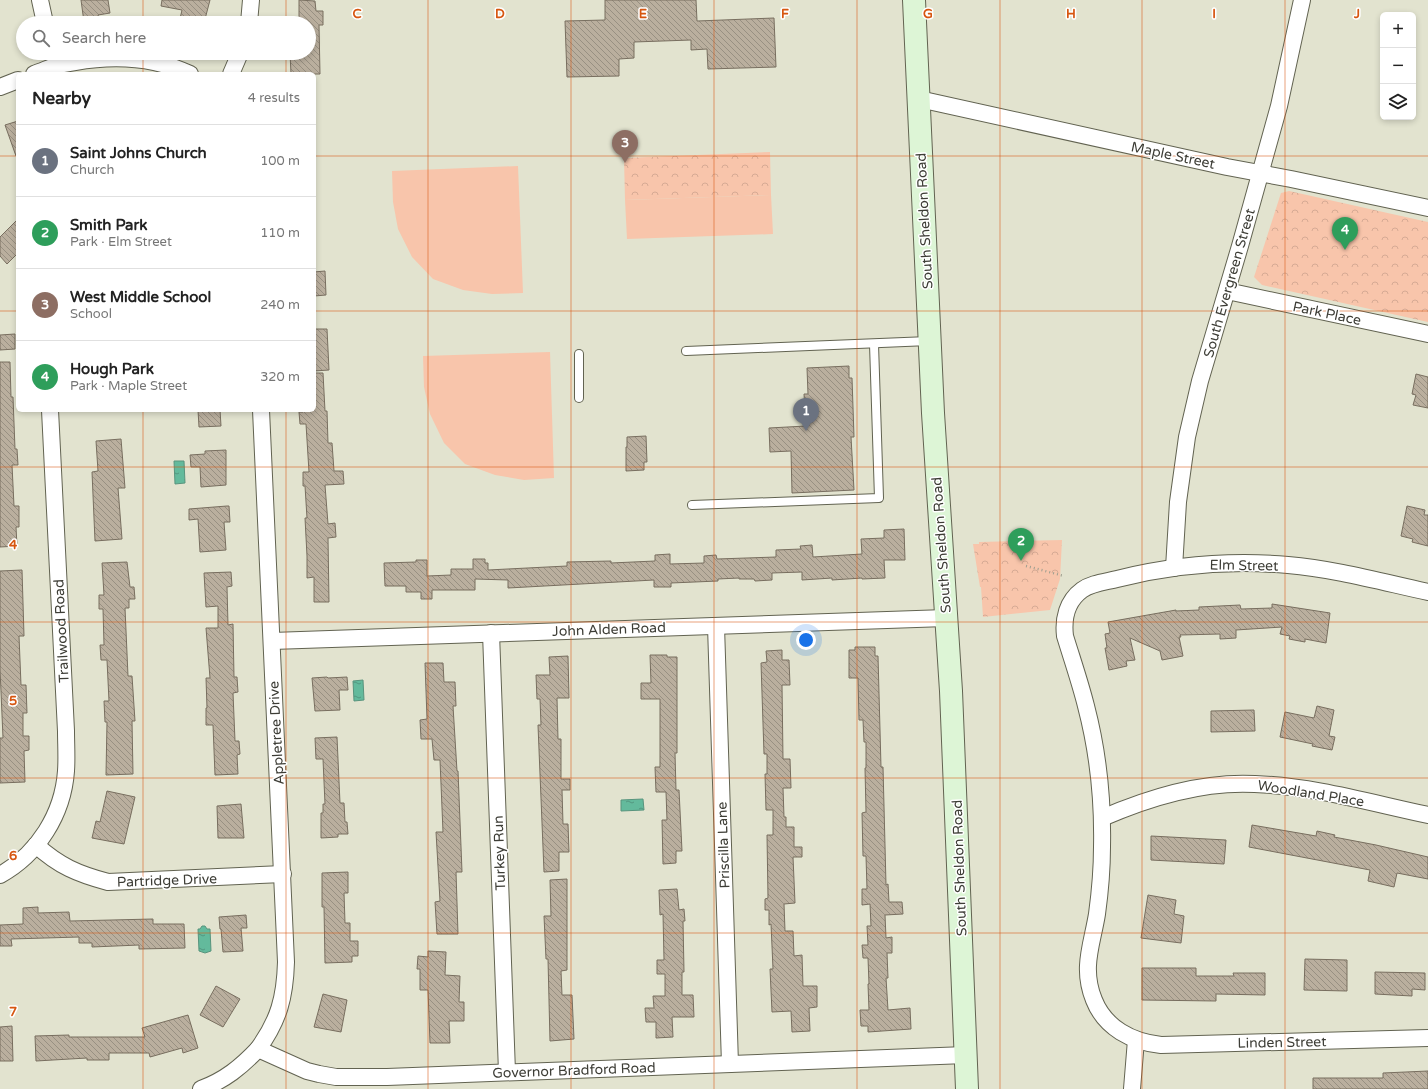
<!DOCTYPE html>
<html lang="en">
<head>
<meta charset="utf-8">
<style>
  :root { --surface:#fff; --page:#f2f2f2; --text:#222; --muted:#767676; --line:#e0e0e0; --accent:#923ba8 }
  body { margin:0; font-family:"Varela Round",sans-serif; background:var(--page); color:var(--text) }
  .controls { position:absolute; right:12px; top:12px; display:grid; overflow:hidden; border-radius:6px; box-shadow:0 2px 6px #0003 }
  .controls button { width:36px; height:36px; display:grid; place-items:center; padding:0; border:0; border-bottom:1px solid var(--line); background:var(--surface); color:var(--text); font:20px sans-serif }
  .you { position:absolute; left:806px; top:640px; width:14px; height:14px; margin:-10px; border:3px solid #fff; border-radius:50%; background:#1a73e8; box-shadow:0 0 0 6px #1a73e833 }
  .badge { display:grid; place-items:center; width:26px; height:26px; border-radius:50%; background:var(--accent); color:#fff; font-size:13px; font-weight:700 }
  .pin { position:absolute; translate:-50% -33px; filter:drop-shadow(0 1px 2px #0008) }
  .pin::after { content:''; position:absolute; top:21px; width:14px; height:12px; background:inherit; clip-path:polygon(0 0,100% 0,50% 100%) }
  .list { margin:0; padding:0; list-style:none }
  h2 { display:flex; justify-content:space-between; align-items:center; height:52px; margin:0; padding:0 16px; font-size:17px }
  h2 small { font-size:13px; font-weight:400; color:var(--muted) }
  .list li { display:grid; grid-template-columns:26px 1fr auto; gap:12px; align-items:center; box-sizing:border-box; height:72px; padding:0 16px; border-top:1px solid var(--line) }
  .list b { display:block; font-size:15px; white-space:nowrap }
  .list p { margin:0; font-size:13px; white-space:nowrap; color:var(--muted) }
  .list em { font-size:13px; font-style:normal; color:var(--muted) }
  .icon { flex:none; width:22px; height:22px; fill:none; stroke:currentColor; stroke-width:2; stroke-linecap:round; stroke-linejoin:round }
  .map { position:relative; flex:none; width:1428px; height:1089px; overflow:hidden }
  .search { position:absolute; background:var(--surface); box-shadow:0 2px 6px #0003; left:16px; top:16px; width:300px; height:44px; display:flex; align-items:center; gap:10px; box-sizing:border-box; padding:0 14px; border-radius:22px; color:var(--muted); font-size:15px }
  .panel { position:absolute; background:var(--surface); box-shadow:0 2px 6px #0003; left:16px; top:72px; width:300px; height:340px; border-radius:6px }
  .map>svg:first-child { display:block }
  .grass { fill:#f8c5ab }
  .park { fill:url(#park-crowns) }
  .water { fill:url(#water-ripples); stroke:#58947d }
  .building { fill:url(#building-back-hatch); stroke:#786e5f }
  .lines { fill:none; stroke-linecap:round; stroke-linejoin:round }
  .lane-casing { stroke:#626351; stroke-width:10 }
  .street-casing { stroke:#626351; stroke-width:18 }
  .secondary-casing { stroke:#626351; stroke-width:24 }
  .path { stroke:#9d9e8f; stroke-width:2.5; stroke-dasharray:1 3; stroke-linecap:butt }
  .lane { stroke:#fff; stroke-width:8 }
  .street { stroke:#fff; stroke-width:16 }
  .secondary { stroke:#ddf5d6; stroke-width:22 }
  .grid { fill:none; stroke:#d75610; stroke-width:1; stroke-opacity:0.55 }
  .labels { text-anchor:middle; stroke-width:3; stroke-linejoin:round; paint-order:stroke }
  .street-label { font-size:14px; fill:#3d3d36; stroke:#fff }
  .grid-label { font-size:13px; text-anchor:middle; font-weight:bold; fill:#d75610; stroke:#fff; stroke-width:3; stroke-linejoin:round; paint-order:stroke }
</style>
</head>
<body>
<div class="map">
<svg width="1428" height="1089" viewBox="0 0 1428 1089">
  <defs>
    <pattern id="park-crowns" width="20" height="18" patternUnits="userSpaceOnUse"><rect width="20" height="18" fill="#f8c5ab"/><path d="M2 6a3 3 0 1 1 6 0M12 15a3 3 0 1 1 6 0" fill="none" stroke="#d6aa94"/></pattern>
    <pattern id="water-ripples" width="26" height="14" patternUnits="userSpaceOnUse"><rect width="26" height="14" fill="#63ba9c"/><path d="M2 4q2-2 4 0t4 0M15 11q2-2 4 0t4 0" fill="none" stroke="#539880"/></pattern>
    <pattern id="building-back-hatch" width="6" height="6" patternUnits="userSpaceOnUse"><rect width="6" height="6" fill="#baaf9e"/><path d="M-1 5l2 2M0 0l6 6M5-1l2 2" fill="none" stroke="#989082"/></pattern>
  </defs>
  <rect width="100%" height="100%" fill="#e2e3cf"/>
  <g class="grass">
    <polygon points="518,166 523,293 492,294 463,290 433,279 412,257 398,229 393,202 392,171"/>
    <polygon points="771,195 773,234 627,239 625,200"/>
    <polygon points="550,352 554,478 524,480 495,475 465,464 444,443 430,414 424,387 423,356"/>
  </g>
  <g class="park">
    <polygon points="770,152 771,195 625,200 624,158"/>
    <polygon points="1289,191 1428,222 1428,322 1262,285 1254,277 1281,193"/>
    <polygon points="1062,540 1060,579 1050,610 983,617 981,587 980,587 973,544 979,544 979,542"/>
  </g>
  <g class="water">
    <polygon points="174,461 184,461 185,483 175,484"/>
    <polygon points="363,680 364,700 354,701 353,681"/>
    <polygon points="643,799 644,810 621,811 621,800"/>
    <polygon points="202,926 205,926 207,929 210,929 211,951 205,953 199,951 198,929 200,929"/>
  </g>
  <g class="building">
    <polygon points="81,0 108,0 110,13 98,15 99,19 84,22"/>
    <polygon points="162,0 210,0 204,23 179,23 182,10 161,6"/>
    <polygon points="299,0 315,1 316,11 323,11 323,25 319,25 320,74 291,74 290,53 309,53 309,23 299,23"/>
    <polygon points="605,0 696,0 697,21 774,18 776,67 708,69 707,49 691,50 691,40 634,42 634,58 619,59 619,76 567,77 565,21 605,20"/>
    <polygon points="18,121 18,156 16,156 5,125"/>
    <polygon points="18,219 18,253 7,264 0,256 0,237"/>
    <polygon points="325,271 326,295 314,296 314,272"/>
    <polygon points="314,329 327,329 329,370 314,371"/>
    <polygon points="15,334 15,349 0,350 0,335"/>
    <polygon points="0,362 10,362 11,397 13,397 15,449 17,449 18,465 12,465 14,506 19,506 19,527 16,527 17,546 0,547"/>
    <polygon points="849,366 849,378 852,378 854,437 851,437 854,490 792,493 791,451 770,452 769,428 806,426 804,394 808,394 807,368"/>
    <polygon points="314,373 323,373 325,411 327,411 328,443 332,443 334,471 343,471 344,484 325,485 328,524 335,523 336,537 328,538 329,602 314,602 314,577 307,578 307,556 305,518 307,518 305,486 303,486 303,472 309,472 306,424 300,424 299,412 303,412 303,410 314,410"/>
    <polygon points="1416,374 1428,377 1428,408 1413,405 1416,395 1412,394"/>
    <polygon points="198,410 220,410 221,426 199,427"/>
    <polygon points="646,436 647,462 644,462 644,470 626,471 626,447 627,447 627,437"/>
    <polygon points="121,439 125,488 118,488 122,539 95,541 92,472 98,471 96,441"/>
    <polygon points="226,450 226,485 201,487 200,467 191,467 190,455 205,454 205,451"/>
    <polygon points="227,506 229,506 230,522 224,522 226,550 200,552 198,519 189,520 189,509"/>
    <polygon points="1407,506 1425,510 1424,515 1428,515 1428,546 1412,542 1413,539 1401,536"/>
    <polygon points="904,529 905,560 884,560 885,578 862,579 862,578 832,580 832,578 802,580 802,572 772,573 772,580 755,581 754,579 739,579 739,578 718,579 718,581 671,583 671,587 654,587 654,580 508,588 508,580 475,579 475,590 432,590 432,599 421,599 421,592 406,592 406,586 385,586 384,563 416,562 416,560 427,560 427,576 451,575 451,569 473,569 473,559 485,559 485,563 488,563 488,570 567,566 567,562 611,561 611,563 655,561 655,555 670,554 670,564 704,563 704,556 716,555 717,559 776,557 776,550 801,549 800,546 812,545 813,557 862,554 861,539 884,538 884,530"/>
    <polygon points="127,562 130,587 134,587 135,599 129,599 129,608 125,608 128,676 132,676 135,721 132,721 133,774 106,775 107,722 105,722 104,701 109,701 107,660 101,660 100,645 104,645 103,609 99,609 99,595 104,595 102,563"/>
    <polygon points="22,570 24,636 19,636 21,685 26,685 27,713 23,713 23,736 29,736 29,750 24,751 25,782 0,783 0,738 3,738 0,669 0,571"/>
    <polygon points="231,572 232,586 227,587 228,625 233,624 234,677 237,677 238,692 233,693 235,741 239,741 240,754 237,755 238,774 215,775 213,725 206,725 206,708 207,708 206,678 210,678 206,628 218,628 218,606 206,607 204,573"/>
    <polygon points="1272,604 1330,613 1326,643 1305,639 1305,642 1289,639 1290,636 1280,634 1282,627 1236,630 1236,638 1220,639 1220,634 1180,635 1181,637 1179,637 1183,656 1162,660 1160,651 1130,638 1135,660 1126,661 1127,666 1109,670 1105,648 1107,648 1105,634 1110,633 1108,622 1176,610 1176,611 1199,610 1199,607 1240,605 1241,609 1272,608"/>
    <polygon points="855,647 875,647 875,656 878,656 881,767 883,767 886,885 888,884 889,902 902,902 903,914 885,915 886,938 892,937 892,953 887,953 888,978 886,978 888,1010 910,1008 911,1029 868,1032 868,1026 861,1026 860,1010 869,1010 868,984 869,984 868,958 863,958 862,945 868,945 867,926 871,926 870,904 862,905 862,889 867,889 866,856 863,856 862,813 866,812 865,768 866,768 866,742 864,742 863,720 859,720 858,678 849,678 849,650 855,650"/>
    <polygon points="782,650 782,660 789,660 790,685 782,685 783,759 790,759 791,788 783,788 784,817 786,817 786,827 794,827 794,847 802,847 802,857 793,857 795,903 784,904 785,931 793,931 794,956 802,955 803,986 817,986 817,1007 809,1008 810,1031 792,1032 791,1011 772,1012 770,969 773,969 771,924 769,925 769,910 765,910 765,899 768,898 767,835 773,835 773,810 766,810 765,774 767,774 767,754 764,754 761,663 767,662 766,651"/>
    <polygon points="650,655 667,655 667,657 677,657 677,753 675,753 676,790 679,790 682,851 676,851 676,863 663,864 662,820 667,820 666,792 656,792 655,767 660,767 660,699 641,699 641,683 651,683"/>
    <polygon points="568,656 569,698 557,698 558,739 561,739 561,779 570,779 570,790 562,790 563,824 568,824 569,852 559,852 559,871 544,872 538,725 541,725 540,699 537,699 536,675 550,675 549,657"/>
    <polygon points="425,663 443,663 444,682 455,682 456,706 453,706 457,771 458,771 462,872 456,872 458,934 437,934 435,902 440,901 436,832 443,832 440,760 434,760 432,739 421,739 420,720 427,719"/>
    <polygon points="327,677 328,678 347,677 348,690 339,690 340,710 315,711 312,678"/>
    <polygon points="1317,706 1334,710 1329,736 1335,737 1332,750 1312,746 1313,744 1280,737 1285,712 1314,718"/>
    <polygon points="1254,710 1255,731 1211,732 1211,711"/>
    <polygon points="337,737 340,803 344,803 345,822 347,822 348,834 338,834 338,837 321,838 321,813 323,813 323,804 325,804 323,759 316,759 315,738"/>
    <polygon points="107,791 135,797 124,844 92,838 96,821 100,822"/>
    <polygon points="241,804 244,838 218,838 217,806"/>
    <polygon points="1252,825 1316,836 1317,831 1335,835 1334,837 1376,845 1428,857 1428,879 1397,873 1394,887 1368,881 1370,870 1249,847"/>
    <polygon points="1151,836 1226,840 1224,864 1151,860"/>
    <polygon points="348,872 348,893 344,893 345,923 350,923 350,941 358,941 358,956 352,956 352,962 325,963 324,907 322,907 322,873"/>
    <polygon points="567,879 567,970 561,971 562,995 572,995 574,1039 550,1041 548,959 546,959 544,916 551,916 550,880"/>
    <polygon points="677,889 679,910 684,909 685,921 683,921 684,972 682,972 682,995 693,995 694,1017 672,1017 673,1037 656,1038 656,1022 646,1022 645,1008 654,1008 653,996 665,996 665,974 657,974 657,960 664,960 663,914 660,915 659,890"/>
    <polygon points="1148,895 1176,900 1174,914 1184,916 1181,943 1141,938"/>
    <polygon points="38,907 38,913 69,912 70,921 153,919 153,924 184,924 185,948 139,949 139,945 92,947 92,943 79,943 79,937 11,939 12,946 0,946 0,925 23,924 23,908"/>
    <polygon points="246,915 247,928 241,928 243,951 223,952 221,929 220,929 219,917"/>
    <polygon points="428,951 446,952 445,975 460,976 459,1002 464,1002 464,1021 449,1021 450,1043 430,1043 428,990 420,990 420,969 417,969 418,956 428,957"/>
    <polygon points="1305,959 1347,960 1347,991 1304,990"/>
    <polygon points="1142,968 1196,968 1196,976 1234,976 1233,973 1265,973 1265,995 1216,994 1216,1001 1142,1000"/>
    <polygon points="1375,972 1425,973 1425,990 1412,989 1412,996 1375,994"/>
    <polygon points="216,986 240,999 223,1027 200,1015"/>
    <polygon points="323,994 347,1000 341,1032 314,1027"/>
    <polygon points="188,1015 198,1048 183,1053 182,1048 150,1057 149,1053 109,1053 109,1060 87,1060 87,1058 36,1061 35,1036 69,1035 69,1037 145,1037 142,1028"/>
    <polygon points="12,1026 13,1061 0,1061 0,1027"/>
    <polygon points="1428,1071 1428,1089 1313,1089 1313,1078 1383,1078 1383,1073"/>
  </g>
  <g class="lines">
    <defs>
      <g id="lane">
        <polyline points="686,351 929,341"/>
        <polyline points="579,354 579,398"/>
        <polyline points="692,505 879,498 874,344"/>
      </g>
      <g id="street">
        <polyline points="40,0 45,23"/>
        <polyline points="249,23 251,0"/>
        <path d="M 34,74 C 42,71 49,68 57,65 C 63,64 69,63 75,62 C 114,55 154,57 190,74"/>
        <polyline points="231,74 240,53"/>
        <polyline points="0,87 18,80"/>
        <polyline points="919,99 1227,167 1291,179 1428,208"/>
        <polyline points="1227,291 1428,334"/>
        <polyline points="1174,568 1178,502 1187,437 1200,381 1240,246 1279,106 1302,0"/>
        <path d="M 1428,592 C 1382,582 1335,569 1288,565 C 1230,560 1173,565 1117,579 C 1105,582 1092,583 1082,590 C 1067,601 1063,619 1065,636 C 1072,659 1080,682 1086,706 C 1098,752 1103,800 1102,847 C 1102,869 1100,892 1097,914 C 1092,945 1081,968 1094,1000 C 1105,1028 1132,1042 1161,1045 L 1428,1038"/>
        <polyline points="716,626 730,1064"/>
        <polyline points="491,633 507,1072"/>
        <polyline points="272,641 946,618"/>
        <path d="M 1102,818 C 1150,797 1202,781 1255,784 C 1313,786 1371,803 1428,815"/>
        <path d="M 36,845 C 59,866 78,874 108,882 L 283,874"/>
        <path d="M 0,875 C 38,854 63,814 66,771 C 67,758 66,744 66,731 L 50,410"/>
        <path d="M 258,1049 C 279,1020 285,997 286,962 L 261,410"/>
        <path d="M 201,1089 C 225,1080 241,1067 258,1049 L 307,1071 L 319,1074 L 336,1077 L 387,1077 L 966,1055"/>
        <polyline points="1132,1089 1136,1040"/>
      </g>
      <polyline id="secondary" points="914,0 933,413 951,691 967,1089"/>
    </defs>
    <use href="#lane" class="lane-casing"/>
    <use href="#street" class="street-casing"/>
    <use href="#secondary" class="secondary-casing"/>
    <polyline class="path" points="1026,566 1064,576"/>
    <use href="#lane" class="lane"/>
    <use href="#street" class="street"/>
    <use href="#secondary" class="secondary"/>
  </g>
  <path class="grid" d="M 143,0 L 143,23M 286,0 L 286,23M 428,0 L 428,1089M 571,0 L 571,1089M 714,0 L 714,1089M 857,0 L 857,1089M 1000,0 L 1000,1089M 1142,0 L 1142,1089M 1285,0 L 1285,1089M 143,53 L 143,74M 286,53 L 286,74M 0,156 L 18,156M 314,156 L 1428,156M 0,311 L 18,311M 314,311 L 1428,311M 143,410 L 143,1089M 286,410 L 286,1089M 0,467 L 1428,467M 0,622 L 1428,622M 0,778 L 1428,778M 0,933 L 1428,933"/>
  <g class="labels">
    <g class="street-label">
      <text transform="translate(1173 155) rotate(12)" y="5">Maple Street</text>
      <text transform="translate(924 221) rotate(-93)" y="5">South Sheldon Road</text>
      <text transform="translate(1229 283) rotate(-74)" y="5">South Evergreen Street</text>
      <text transform="translate(1327 313) rotate(12)" y="5">Park Place</text>
      <text transform="translate(941 545) rotate(-94)" y="5">South Sheldon Road</text>
      <text transform="translate(1244 565) rotate(1)" y="5">Elm Street</text>
      <text transform="translate(609 629) rotate(-2)" y="5">John Alden Road</text>
      <text transform="translate(61 631) rotate(-93)" y="5">Trailwood Road</text>
      <text transform="translate(276 733) rotate(-93)" y="5">Appletree Drive</text>
      <text transform="translate(1311 793) rotate(9)" y="5">Woodland Place</text>
      <text transform="translate(723 845) rotate(-92)" y="5">Priscilla Lane</text>
      <text transform="translate(499 853) rotate(-92)" y="5">Turkey Run</text>
      <text transform="translate(959 868) rotate(-92)" y="5">South Sheldon Road</text>
      <text transform="translate(167 880) rotate(-2)" y="5">Partridge Drive</text>
      <text transform="translate(1282 1042) rotate(-1)" y="5">Linden Street</text>
      <text transform="translate(574 1070) rotate(-2)" y="5">Governor Bradford Road</text>
    </g>
  </g>
  <g class="grid-label">
    <text x="357" y="18">C</text>
    <text x="500" y="18">D</text>
    <text x="643" y="18">E</text>
    <text x="785" y="18">F</text>
    <text x="928" y="18">G</text>
    <text x="1071" y="18">H</text>
    <text x="1214" y="18">I</text>
    <text x="1357" y="18">J</text>
    <text x="13" y="549">4</text>
    <text x="13" y="705">5</text>
    <text x="13" y="860">6</text>
    <text x="13" y="1016">7</text>
  </g>
</svg>
<div class="controls">
<button>+</button>
<button>−</button>
<button><svg class="icon" aria-label="layers" viewBox="0 0 24 24"><path d="M12 4l9 5-9 5-9-5zM3 14l9 5 9-5"/></svg></button>
</div>
<div class="you"></div>
<div class="pin badge" style="left:806px;top:431px;background:#6b7280">1</div>
<div class="pin badge" style="left:1021px;top:561px;background:#2e9e5b">2</div>
<div class="pin badge" style="left:625px;top:163px;background:#8d6e63">3</div>
<div class="pin badge" style="left:1345px;top:250px;background:#2e9e5b">4</div>
<div class="search"><svg class="icon" aria-label="search" viewBox="0 0 24 24"><circle cx="10" cy="10" r="6"/><path d="M15 15l6 6"/></svg>Search here</div>
<section class="panel">
<h2>Nearby<small>4 results</small></h2>
<ul class="list">
<li><span class="badge" style="background:#6b7280">1</span><div><b>Saint Johns Church</b><p>Church</p></div><em>100 m</em></li>
<li><span class="badge" style="background:#2e9e5b">2</span><div><b>Smith Park</b><p>Park · Elm Street</p></div><em>110 m</em></li>
<li><span class="badge" style="background:#8d6e63">3</span><div><b>West Middle School</b><p>School</p></div><em>240 m</em></li>
<li><span class="badge" style="background:#2e9e5b">4</span><div><b>Hough Park</b><p>Park · Maple Street</p></div><em>320 m</em></li>
</ul>
</section>
</div>
</body>
</html>
